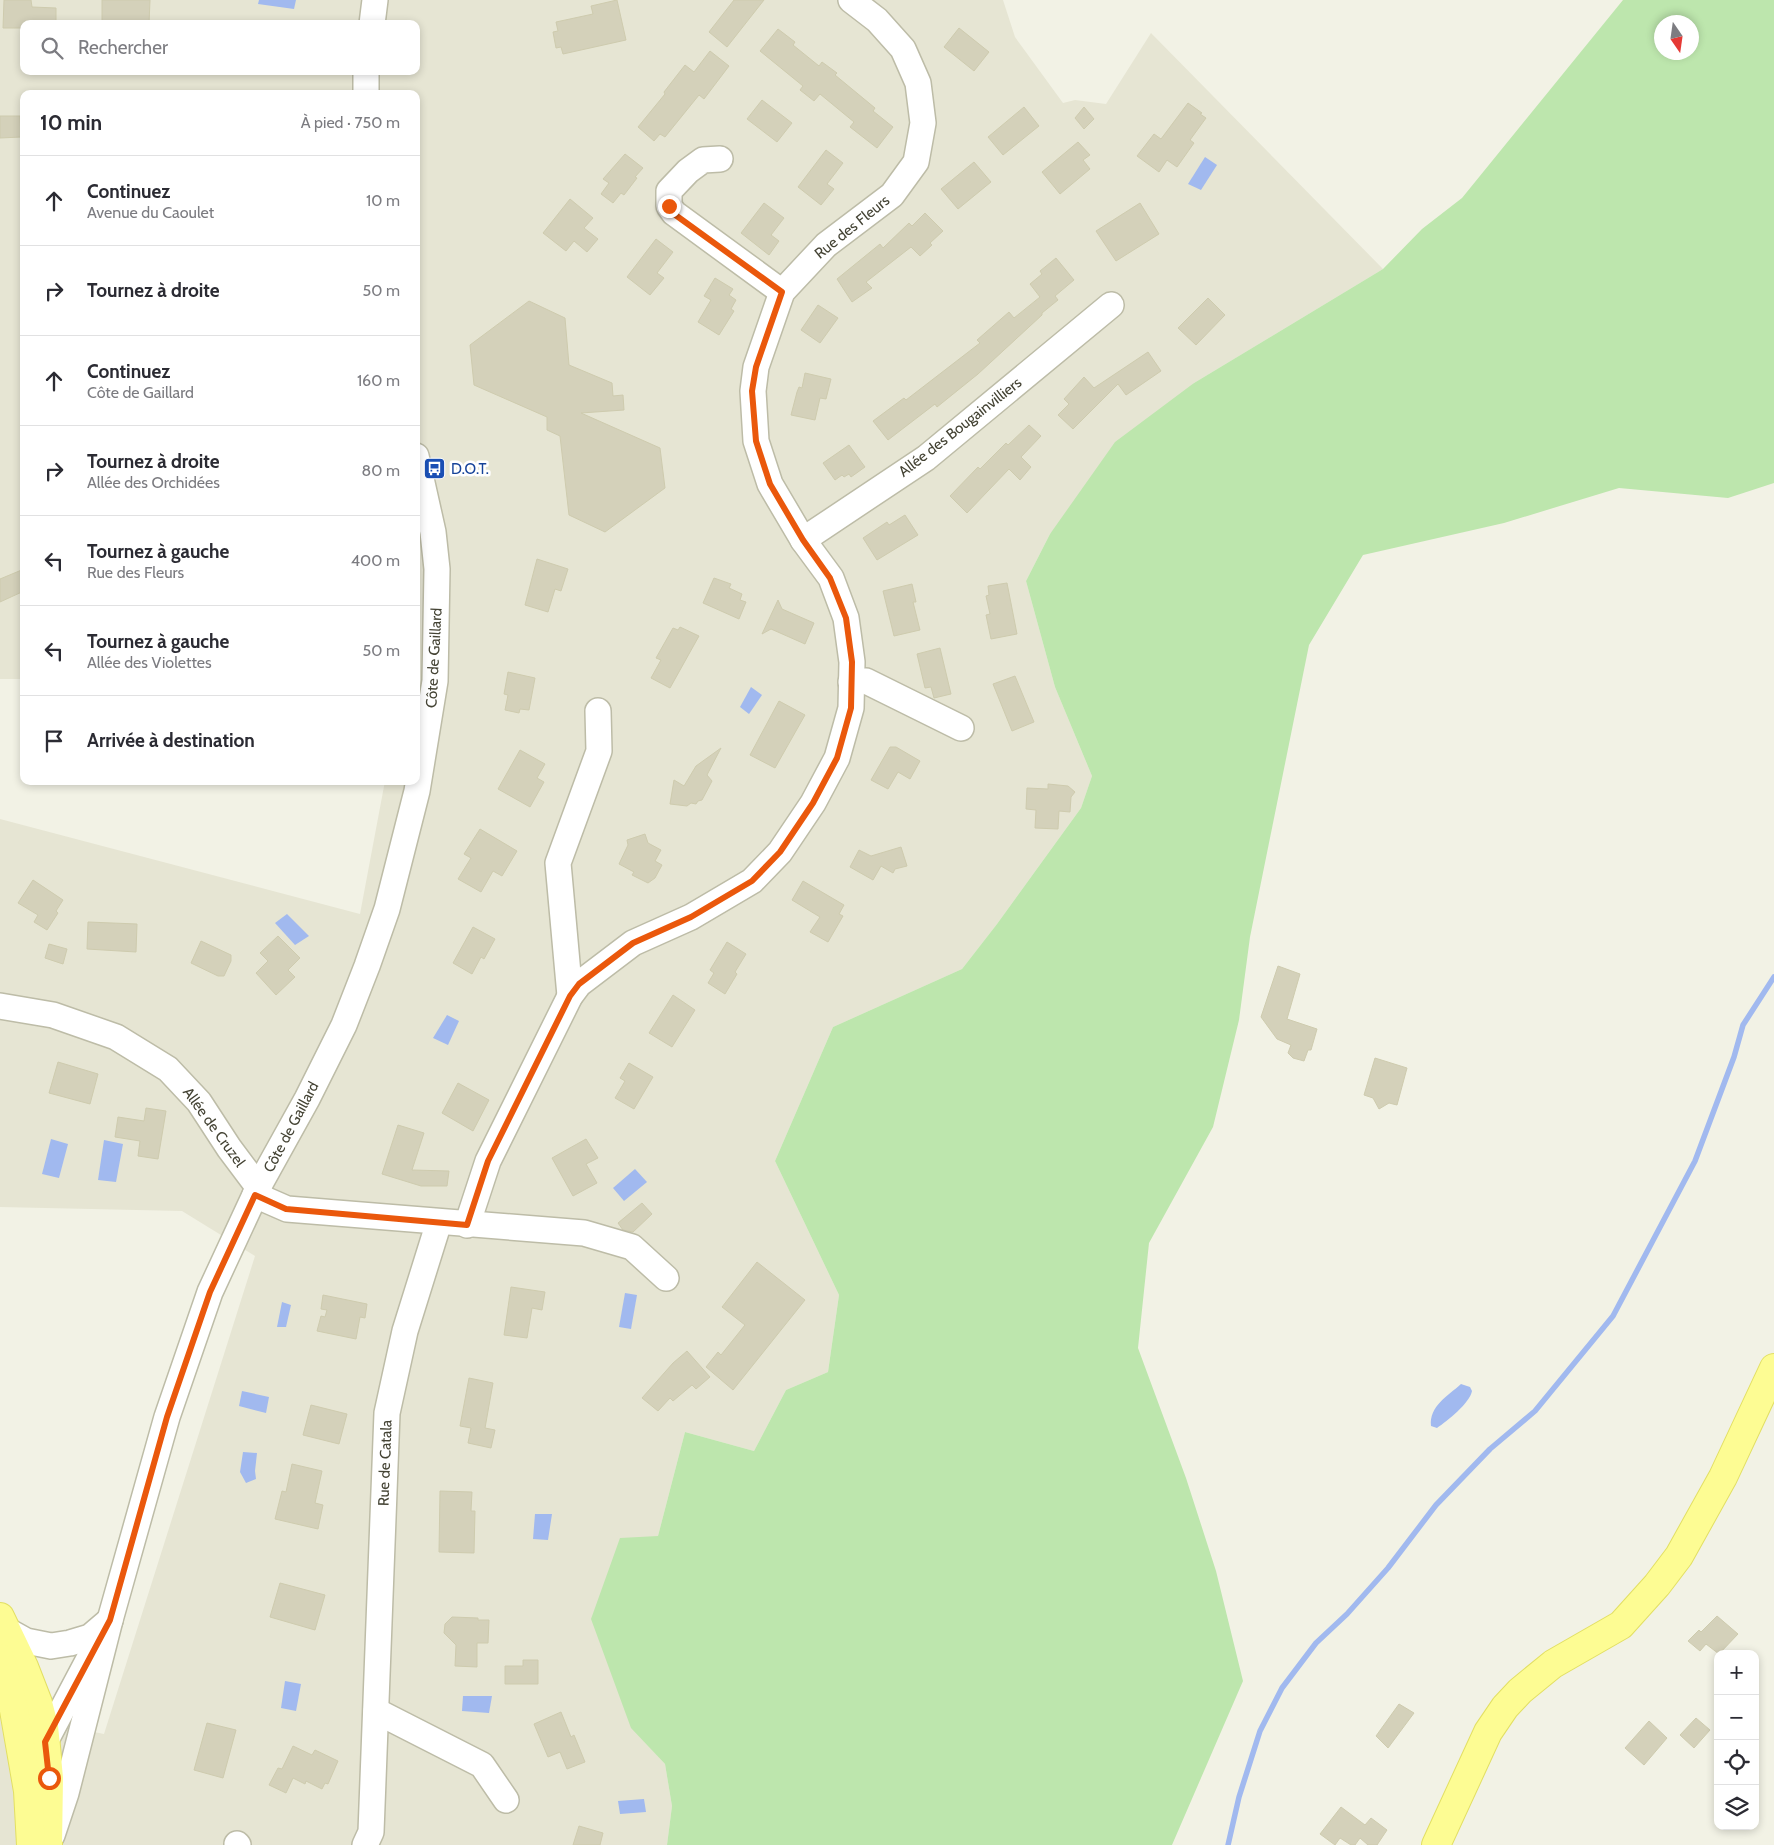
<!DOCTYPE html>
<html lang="fr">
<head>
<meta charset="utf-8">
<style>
  :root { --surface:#fff; --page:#f7f7f7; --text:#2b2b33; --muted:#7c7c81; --line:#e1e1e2 }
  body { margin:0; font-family:Cabin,sans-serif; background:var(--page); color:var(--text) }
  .controls { position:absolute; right:15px; bottom:15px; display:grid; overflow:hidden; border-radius:10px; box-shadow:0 2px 8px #0003 }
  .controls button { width:45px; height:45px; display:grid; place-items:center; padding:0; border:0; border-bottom:1px solid var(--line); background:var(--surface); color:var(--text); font:25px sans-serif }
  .compass { position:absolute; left:1654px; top:15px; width:45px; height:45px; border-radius:50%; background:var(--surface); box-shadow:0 2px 8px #0003; rotate:167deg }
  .stop { position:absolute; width:15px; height:15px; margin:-11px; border:4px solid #ea580c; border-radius:50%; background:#fff }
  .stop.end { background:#ea580c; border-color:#fff; box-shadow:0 1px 5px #0008 }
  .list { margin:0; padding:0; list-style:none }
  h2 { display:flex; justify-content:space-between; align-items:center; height:65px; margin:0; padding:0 20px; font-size:21px }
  h2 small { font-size:16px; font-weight:400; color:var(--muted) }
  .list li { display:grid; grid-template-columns:32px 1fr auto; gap:15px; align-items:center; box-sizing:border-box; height:90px; padding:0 20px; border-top:1px solid var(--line) }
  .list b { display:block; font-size:19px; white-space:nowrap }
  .list p { margin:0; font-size:16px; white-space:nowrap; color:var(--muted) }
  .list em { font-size:16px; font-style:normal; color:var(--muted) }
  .icon { flex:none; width:28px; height:28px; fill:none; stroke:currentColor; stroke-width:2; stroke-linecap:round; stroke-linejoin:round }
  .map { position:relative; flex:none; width:1774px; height:1845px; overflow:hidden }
  .search { position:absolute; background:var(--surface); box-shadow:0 2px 8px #0003; left:20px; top:20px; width:400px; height:55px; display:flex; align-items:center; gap:12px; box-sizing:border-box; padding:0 18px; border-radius:10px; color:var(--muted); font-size:19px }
  .panel { position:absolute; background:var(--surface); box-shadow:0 2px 8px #0003; left:20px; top:90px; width:400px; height:695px; border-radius:10px }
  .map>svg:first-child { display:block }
  .residential { fill:#e6e5d3; fill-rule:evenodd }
  .green { fill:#bde6ad; fill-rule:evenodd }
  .water { fill:#a1b9ef }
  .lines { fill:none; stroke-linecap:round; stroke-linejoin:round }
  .stream { stroke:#a1b9ef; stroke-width:5.5 }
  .building { fill:#d4d1ba; stroke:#cecbae }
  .minor-casing { stroke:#bdbca7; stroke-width:28 }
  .major-casing { stroke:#e2df63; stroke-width:30 }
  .minor { stroke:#fff; stroke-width:25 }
  .major { stroke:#fdfc93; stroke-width:28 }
  .route { stroke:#ea580c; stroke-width:6 }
  .labels { text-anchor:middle; stroke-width:5; stroke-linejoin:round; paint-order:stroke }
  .street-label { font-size:15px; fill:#444334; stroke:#fff }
  .transit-label { font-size:15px; fill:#164399; stroke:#fff; text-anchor:start }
</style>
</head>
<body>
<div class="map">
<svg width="1774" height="1845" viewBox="0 0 1774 1845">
  <rect width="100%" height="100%" fill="#f2f2e5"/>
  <path class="residential" d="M 0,0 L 1003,0 L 1015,37 L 1063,103 L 1075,100 L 1106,104 L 1151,33 L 1383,269 L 1194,383 L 1050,534 L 1026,581 L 1055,687 L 1092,776 L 1081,808 L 997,924 L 962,969 L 833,1027 L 775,1161 L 839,1295 L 828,1372 L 786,1390 L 754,1451 L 685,1432 L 658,1536 L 631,1727 L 665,1764 L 672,1806 L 667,1845 L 0,1845 L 0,1713 L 104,1734 L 255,1256 L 182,1211 L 0,1207 L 0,819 L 360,914 L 385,781 L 416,781 L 416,94 L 24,94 L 24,679 L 0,679 ZM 24,24 L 416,24 L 416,71 L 24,71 Z"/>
  <path class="green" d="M 1623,0 L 1774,0 L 1774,483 L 1728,498 L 1619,488 L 1504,523 L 1363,555 L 1309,645 L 1250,937 L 1239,1020 L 1213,1127 L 1149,1243 L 1138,1348 L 1186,1478 L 1216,1571 L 1243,1681 L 1172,1845 L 667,1845 L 672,1806 L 665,1764 L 631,1728 L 591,1619 L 620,1538 L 658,1536 L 685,1432 L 754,1451 L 786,1390 L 828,1372 L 839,1295 L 775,1161 L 833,1027 L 962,969 L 997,924 L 1081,808 L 1092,776 L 1055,687 L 1026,581 L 1050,534 L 1115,442 L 1194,383 L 1383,269 L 1422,229 L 1462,198 ZM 1662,22 L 1692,22 L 1692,52 L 1662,52 Z"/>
  <g class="water">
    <polygon points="259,0 296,0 294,9 258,4"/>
    <polygon points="1205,157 1217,165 1201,190 1188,184"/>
    <polygon points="751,687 762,695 749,714 740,707"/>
    <polygon points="287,914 309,936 295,945 275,923"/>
    <polygon points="447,1015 459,1021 448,1045 433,1038"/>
    <polygon points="51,1139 68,1144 59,1178 42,1174"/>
    <polygon points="104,1140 123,1144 116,1182 98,1180"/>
    <polygon points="635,1169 647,1182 624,1201 613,1188"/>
    <polygon points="625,1293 637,1295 631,1329 619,1327"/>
    <polygon points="282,1302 291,1305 286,1327 277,1327"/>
    <path d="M 1461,1384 L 1470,1387 L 1472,1391 C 1470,1403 1447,1421 1437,1428 L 1431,1426 C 1429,1406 1448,1396 1461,1384 Z"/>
    <polygon points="242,1391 269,1397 266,1413 239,1406"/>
    <polygon points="243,1452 257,1453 255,1471 256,1479 246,1483 240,1472"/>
    <polygon points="535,1514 552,1514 548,1540 533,1539"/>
    <polygon points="285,1681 301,1684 296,1711 281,1708"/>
    <polygon points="463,1696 492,1696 489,1713 462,1711"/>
    <polygon points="644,1799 646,1812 620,1814 618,1801"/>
  </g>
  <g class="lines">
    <polyline class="stream" points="1228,1845 1239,1797 1260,1731 1282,1688 1316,1643 1347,1614 1388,1568 1436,1505 1490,1449 1535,1411 1613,1316 1695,1161 1734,1057 1743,1025 1774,977"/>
  </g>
  <g class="building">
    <polygon points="4,0 31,0 32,7 56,8 56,24 24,24 24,28 3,28"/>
    <polygon points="102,0 150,0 149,24 102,22"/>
    <polygon points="617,0 626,40 563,54 561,47 556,48 553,32 558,31 556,22 593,14 591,6"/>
    <polygon points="734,0 764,0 727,47 709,32"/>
    <polygon points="959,28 989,52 974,71 944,47"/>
    <polygon points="778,29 795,42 793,45 819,66 822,62 837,73 835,75 875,108 873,111 893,127 877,148 850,127 854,122 820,94 814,101 800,90 803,86 760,51"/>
    <polygon points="710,51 729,66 704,99 699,95 665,137 660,134 654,141 638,127 665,94 664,92 685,65 694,72"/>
    <polygon points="762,100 792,123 777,142 747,119"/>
    <polygon points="1188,103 1202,113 1200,114 1206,118 1190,140 1194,143 1177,167 1167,160 1159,172 1137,156 1154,134 1161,139"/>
    <polygon points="1024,107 1039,126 1003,155 988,137"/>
    <polygon points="1084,107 1094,119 1084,129 1075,118"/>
    <polygon points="0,116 20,116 21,137 0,138"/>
    <polygon points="1078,142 1090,155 1083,160 1090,169 1060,194 1042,172"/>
    <polygon points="826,150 843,163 827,184 834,189 821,205 798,187"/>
    <polygon points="625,154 643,168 635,177 637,178 624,195 621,193 613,203 601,194 609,183 603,179"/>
    <polygon points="974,162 991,182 958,209 941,189"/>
    <polygon points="570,199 593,218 584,228 598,239 587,252 574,241 566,251 543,233"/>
    <polygon points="764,203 784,218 771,235 779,241 769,255 741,233"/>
    <polygon points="1140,203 1159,234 1116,261 1096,231"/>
    <polygon points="925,213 943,231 930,243 932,245 920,256 911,247 866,282 872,288 852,302 837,279 880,244 883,248 909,223 912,226"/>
    <polygon points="656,239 673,252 657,273 664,278 650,295 627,277"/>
    <polygon points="1056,258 1074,280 1055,296 1058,300 1042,313 1042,315 978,374 937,407 935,404 888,440 873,421 904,398 906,400 980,343 977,340 1009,312 1014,318 1040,297 1030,284 1042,274 1040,271"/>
    <polygon points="715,278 733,289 729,295 736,300 731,309 734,311 719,335 698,322 711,300 704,296"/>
    <polygon points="1208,298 1225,315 1196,345 1178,328"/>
    <polygon points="529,301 565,318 569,365 612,383 613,396 623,395 624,410 581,413 660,448 665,488 605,532 569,515 560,436 547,430 547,417 474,385 470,345"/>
    <polygon points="818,305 838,318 820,343 801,330"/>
    <polygon points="1148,352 1161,371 1126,395 1118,384 1073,429 1058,415 1069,404 1064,399 1084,377 1094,388"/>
    <polygon points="805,373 831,379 826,399 820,398 815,420 791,415 797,392 799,387 802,388"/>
    <polygon points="1029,425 1041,436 1021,457 1031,467 1020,480 1009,469 967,513 950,496 978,467 980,469 1006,443 1008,445"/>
    <polygon points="849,445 865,467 851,477 849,474 844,477 842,475 835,480 823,463"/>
    <polygon points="905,515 918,535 877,560 863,538 887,522 889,525"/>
    <polygon points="537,559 568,569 561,591 555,589 548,612 525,605"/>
    <polygon points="24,569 24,591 0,602 0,579"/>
    <polygon points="714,578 731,584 729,588 742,594 740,600 746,602 739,619 703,603"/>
    <polygon points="1007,583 1017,634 991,639 986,615 990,614 986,596 989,595 988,586"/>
    <polygon points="912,584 916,602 913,602 920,630 894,636 883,591"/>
    <polygon points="778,600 782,609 814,623 805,644 771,629 762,634"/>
    <polygon points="680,627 699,636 670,688 651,678 661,660 656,658 673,628 678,630"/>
    <polygon points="940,648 951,694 934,698 931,687 925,688 917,654"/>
    <polygon points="508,672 535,678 529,710 520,709 519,713 505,710 508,695 504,694"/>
    <polygon points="1015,676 1034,722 1012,731 993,684"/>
    <polygon points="779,701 805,715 775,768 750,755"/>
    <polygon points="890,747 896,747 920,761 910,779 898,772 888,789 871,780"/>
    <polygon points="721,748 707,775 712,781 702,800 698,801 696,804 691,803 687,806 670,804 674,780 684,786 696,766"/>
    <polygon points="520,750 545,764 537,778 544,782 530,807 498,789"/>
    <polygon points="1048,784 1068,786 1075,792 1071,797 1070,812 1059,811 1058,829 1035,828 1036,810 1026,809 1027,788 1048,789"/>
    <polygon points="480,829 517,851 502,876 493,871 481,892 458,879 471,858 464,854"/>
    <polygon points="645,834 648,843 661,850 655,861 662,865 655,878 648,883 632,875 634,872 619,864 628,845 627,840"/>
    <polygon points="901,847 907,866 895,869 893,873 881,866 873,880 850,867 859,850 871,856"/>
    <polygon points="33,880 63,900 56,911 58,913 47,930 34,922 38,915 18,903"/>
    <polygon points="803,881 844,905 839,914 843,916 828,942 810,932 820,917 792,900"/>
    <polygon points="88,922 137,924 136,952 87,949"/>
    <polygon points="473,927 495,939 484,959 481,957 472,974 453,963"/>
    <polygon points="278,936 300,958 288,970 295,977 276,995 256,973 268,961 260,953"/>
    <polygon points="201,941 231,955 231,961 224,976 218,976 191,963"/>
    <polygon points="727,942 746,954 735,972 737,974 725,994 708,983 714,973 710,970"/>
    <polygon points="49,944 67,949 63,964 45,958"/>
    <polygon points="1278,966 1300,974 1287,1019 1317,1029 1311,1050 1308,1050 1304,1061 1293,1058 1288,1053 1291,1045 1277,1039 1261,1017"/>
    <polygon points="673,995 695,1010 672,1047 649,1033"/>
    <polygon points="1375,1058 1407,1068 1397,1105 1389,1103 1379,1109 1373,1098 1364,1095"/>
    <polygon points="58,1062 98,1074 90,1104 49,1093"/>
    <polygon points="629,1063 653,1077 634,1109 615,1098 625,1081 620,1078"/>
    <polygon points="458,1083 489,1100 473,1131 442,1113"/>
    <polygon points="146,1108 166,1111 158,1159 138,1156 140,1141 115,1137 118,1117 144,1121"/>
    <polygon points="398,1125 424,1133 412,1170 449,1171 447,1186 421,1186 382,1174"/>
    <polygon points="586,1139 598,1158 586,1164 597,1183 573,1196 552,1158"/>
    <polygon points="642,1203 652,1214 633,1232 623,1230 618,1223"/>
    <polygon points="757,1262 805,1300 733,1390 706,1367 718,1352 721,1355 745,1325 722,1307"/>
    <polygon points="511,1287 545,1292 542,1310 532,1308 527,1338 504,1335"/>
    <polygon points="323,1295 367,1304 365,1318 360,1317 356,1339 317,1331 321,1316 325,1317 327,1310 321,1309"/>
    <polygon points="687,1351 710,1377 696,1389 692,1385 673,1401 670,1398 658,1411 642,1398 673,1363"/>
    <polygon points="469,1378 493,1383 485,1428 495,1430 491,1448 468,1443 471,1428 460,1426"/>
    <polygon points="311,1405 347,1414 339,1444 303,1435"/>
    <polygon points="292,1464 322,1471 315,1503 323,1505 318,1529 275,1519 282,1491 286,1492"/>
    <polygon points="440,1491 472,1492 471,1511 475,1511 474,1553 439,1552"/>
    <polygon points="280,1583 325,1595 315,1630 270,1617"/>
    <polygon points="1717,1616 1738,1634 1719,1654 1706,1644 1700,1651 1688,1641 1699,1630 1701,1632"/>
    <polygon points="452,1617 478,1618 478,1620 489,1620 488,1643 477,1643 477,1667 455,1666 456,1645 444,1633 445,1624"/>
    <polygon points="523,1660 538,1660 538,1684 505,1684 505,1666 523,1666"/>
    <polygon points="1399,1704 1414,1713 1388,1748 1376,1736"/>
    <polygon points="561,1712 571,1737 574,1735 585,1762 567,1769 560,1752 548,1757 534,1724"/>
    <polygon points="1696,1718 1710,1730 1694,1748 1680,1735"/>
    <polygon points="1649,1721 1667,1738 1644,1765 1625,1748"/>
    <polygon points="207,1723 236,1730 223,1778 194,1770"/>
    <polygon points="293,1746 312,1755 315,1750 338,1761 328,1784 325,1783 322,1789 306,1781 305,1784 293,1778 286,1793 269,1785 278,1768 282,1769"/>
    <polygon points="1341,1807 1365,1825 1371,1818 1387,1830 1377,1845 1368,1845 1360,1838 1355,1845 1351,1845 1340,1838 1335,1845 1320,1834"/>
    <polygon points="579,1826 603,1833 600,1845 573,1845"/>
  </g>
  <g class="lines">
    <defs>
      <g id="minor">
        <polyline points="372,24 375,0"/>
        <polyline points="366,94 366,71"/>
        <polyline points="720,159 703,160 688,171 669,191 669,206 674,213 782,292"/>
        <polyline points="803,540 926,458 1111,305"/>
        <polyline points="851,682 866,681 961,728"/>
        <polyline points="570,996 558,863 599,751 598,711"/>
        <polyline points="0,1006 53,1015 116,1037 168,1069 199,1102 229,1148 259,1188"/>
        <polyline points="255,1195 287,1209 584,1233 632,1247 666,1278"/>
        <polyline points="467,1225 488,1161 570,996 579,984 633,943 691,917 752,881 780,852 813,803 837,758 851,708 852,662 846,618 831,578 803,540 770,484 756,441 753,391 756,367 782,292 826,245 892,195 916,162 923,123 918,83 903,49 877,20 851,0"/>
        <polyline points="8,1631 26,1641 51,1646 70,1643 90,1637 110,1620"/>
        <polyline points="376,1711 482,1765 506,1800"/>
        <polyline points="42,1751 45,1742 91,1655"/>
        <polyline points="52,1835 66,1793 110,1620 167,1417 210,1292 261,1182 307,1099 344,1025 367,966 387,909 417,791 435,681 437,569 433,532 416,456"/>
        <polyline points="237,1844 238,1845"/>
        <polyline points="365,1845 371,1832 387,1413 405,1331 439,1222"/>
      </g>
      <g id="major">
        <polyline points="0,1617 24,1667 38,1703 44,1726 49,1778 48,1845"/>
        <polyline points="0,1658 14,1710 28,1791 31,1845"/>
        <polyline points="1436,1845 1488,1732 1505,1707 1520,1691 1553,1664 1621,1625 1657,1585 1679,1556 1723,1477 1774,1368"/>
      </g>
    </defs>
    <use href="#minor" class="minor-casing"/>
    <use href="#major" class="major-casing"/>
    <use href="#minor" class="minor"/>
    <use href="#major" class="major"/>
  </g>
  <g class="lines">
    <polyline class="route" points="49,1778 45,1742 110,1620 167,1417 210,1292 255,1195 286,1209 467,1225 488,1161 570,996 579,984 633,943 691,917 752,881 780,852 813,803 837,758 851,708 852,662 846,618 830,578 803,540 770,484 756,441 752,391 756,367 782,292 674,214 669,206"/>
  </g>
  <defs>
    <symbol id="bus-square" viewBox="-11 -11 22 22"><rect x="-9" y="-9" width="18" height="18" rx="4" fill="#1a4fb4" stroke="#fff"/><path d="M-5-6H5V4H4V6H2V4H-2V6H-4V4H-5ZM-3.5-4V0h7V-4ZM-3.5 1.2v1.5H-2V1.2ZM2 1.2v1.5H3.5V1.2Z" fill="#fff"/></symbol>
  </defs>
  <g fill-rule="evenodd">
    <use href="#bus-square" x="422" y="456" width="25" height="25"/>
  </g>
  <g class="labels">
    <g class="street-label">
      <text transform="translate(852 227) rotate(-39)" y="5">Rue des Fleurs</text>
      <text transform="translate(960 427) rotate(-38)" y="5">Allée des Bougainvilliers</text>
      <text transform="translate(434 658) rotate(-87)" y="5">Côte de Gaillard</text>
      <text transform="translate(214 1127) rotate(54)" y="5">Allée de Cruzel</text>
      <text transform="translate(291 1127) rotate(-62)" y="5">Côte de Gaillard</text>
      <text transform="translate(385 1463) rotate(-88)" y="5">Rue de Catala</text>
    </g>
    <g class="transit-label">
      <text x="451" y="474">D.O.T.</text>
    </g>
  </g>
</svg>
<div class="controls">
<button>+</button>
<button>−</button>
<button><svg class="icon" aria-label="locate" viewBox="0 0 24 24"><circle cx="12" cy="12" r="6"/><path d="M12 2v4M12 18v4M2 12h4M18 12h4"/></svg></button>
<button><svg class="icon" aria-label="layers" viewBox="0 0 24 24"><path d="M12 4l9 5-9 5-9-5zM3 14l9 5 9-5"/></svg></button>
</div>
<svg class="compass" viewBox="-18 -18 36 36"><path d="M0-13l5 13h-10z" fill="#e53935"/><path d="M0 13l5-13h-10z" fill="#7c7c81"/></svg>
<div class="stop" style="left:49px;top:1778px"></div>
<div class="stop end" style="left:669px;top:206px"></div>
<div class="search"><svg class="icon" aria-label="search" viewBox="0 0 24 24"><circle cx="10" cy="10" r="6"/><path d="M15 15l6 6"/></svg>Rechercher</div>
<section class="panel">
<h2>10 min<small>À pied · 750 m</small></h2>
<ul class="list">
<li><svg class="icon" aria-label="ahead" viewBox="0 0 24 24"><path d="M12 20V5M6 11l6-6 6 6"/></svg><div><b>Continuez</b><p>Avenue du Caoulet</p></div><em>10 m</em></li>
<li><svg class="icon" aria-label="right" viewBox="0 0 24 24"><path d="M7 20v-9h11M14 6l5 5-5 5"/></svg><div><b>Tournez à droite</b></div><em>50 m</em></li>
<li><svg class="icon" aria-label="ahead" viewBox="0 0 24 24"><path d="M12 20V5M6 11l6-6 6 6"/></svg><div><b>Continuez</b><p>Côte de Gaillard</p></div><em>160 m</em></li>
<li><svg class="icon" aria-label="right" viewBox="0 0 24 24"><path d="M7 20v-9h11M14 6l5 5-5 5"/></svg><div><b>Tournez à droite</b><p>Allée des Orchidées</p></div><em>80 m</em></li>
<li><svg class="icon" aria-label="left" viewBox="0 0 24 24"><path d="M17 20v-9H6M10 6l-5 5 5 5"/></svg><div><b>Tournez à gauche</b><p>Rue des Fleurs</p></div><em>400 m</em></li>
<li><svg class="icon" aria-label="left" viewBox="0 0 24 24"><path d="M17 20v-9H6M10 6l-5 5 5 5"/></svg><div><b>Tournez à gauche</b><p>Allée des Violettes</p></div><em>50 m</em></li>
<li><svg class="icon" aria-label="arrive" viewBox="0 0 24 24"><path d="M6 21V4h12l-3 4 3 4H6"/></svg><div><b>Arrivée à destination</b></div></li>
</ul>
</section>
</div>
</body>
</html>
